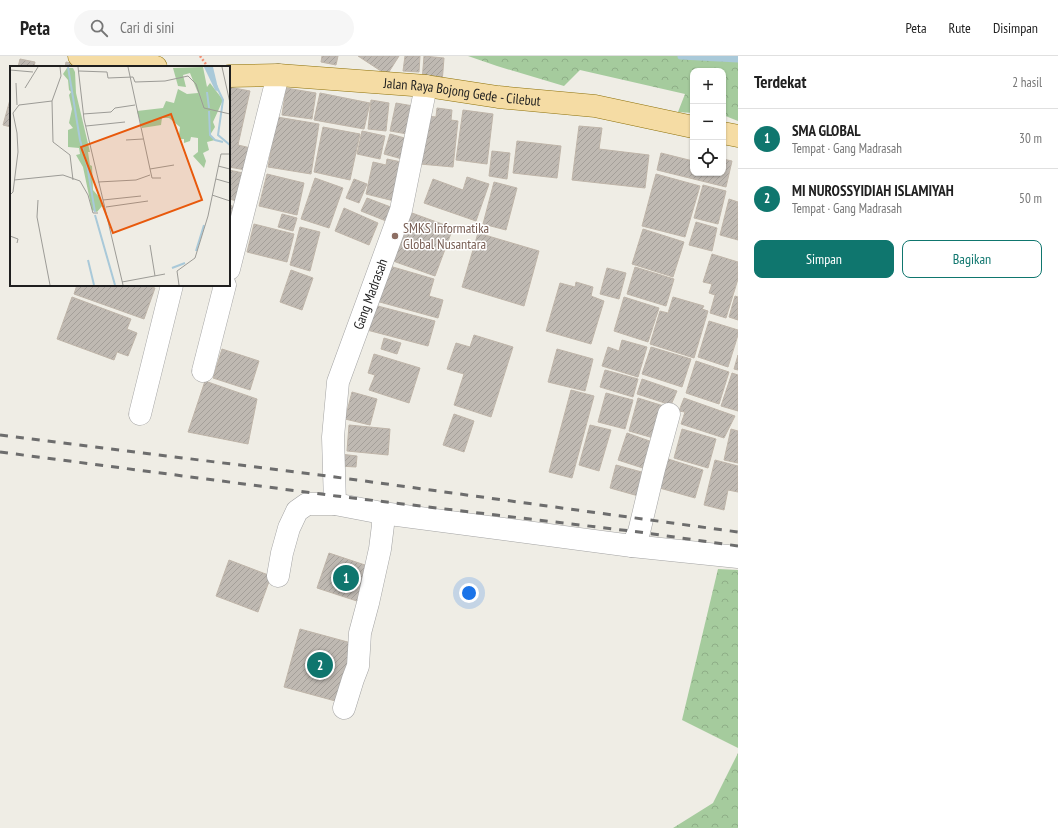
<!DOCTYPE html>
<html lang="id">
<head>
<meta charset="utf-8">
<style>
  :root { --surface:#fff; --page:#f6f6f6; --text:#222; --muted:#767676; --line:#e0e0e0; --accent:#0f766e }
  body { margin:0; font-family:"PT Sans Narrow",sans-serif; background:var(--page); color:var(--text) }
  .controls { position:absolute; right:12px; top:12px; display:grid; overflow:hidden; border-radius:8px; box-shadow:0 1px 3px #0004 }
  .controls button { width:36px; height:36px; display:grid; place-items:center; padding:0; border:0; border-bottom:1px solid var(--line); background:var(--surface); color:var(--text); font:20px sans-serif }
  .you { position:absolute; left:469px; top:537px; width:14px; height:14px; margin:-10px; border:3px solid #fff; border-radius:50%; background:#1a73e8; box-shadow:0 0 0 6px #1a73e833 }
  .badge { display:grid; place-items:center; width:26px; height:26px; border-radius:50%; background:var(--accent); color:#fff; font-size:13px; font-weight:700 }
  .pin { position:absolute; translate:-50% -50%; border:2px solid #fff; box-shadow:0 1px 4px #0006 }
  .list { margin:0; padding:0; list-style:none }
  h2 { display:flex; justify-content:space-between; align-items:center; height:52px; margin:0; padding:0 16px; font-size:17px }
  h2 small { font-size:13px; font-weight:400; color:var(--muted) }
  .list li { display:grid; grid-template-columns:26px 1fr auto; gap:12px; align-items:center; box-sizing:border-box; height:60px; padding:0 16px; border-top:1px solid var(--line) }
  .list b { display:block; font-size:15px; white-space:nowrap }
  .list p { margin:0; font-size:13px; white-space:nowrap; color:var(--muted) }
  .list em { font-size:13px; font-style:normal; color:var(--muted) }
  .actions { display:flex; gap:8px; padding:12px 16px }
  .actions a { flex:1; padding:9px 0; border:1px solid var(--accent); border-radius:8px; text-align:center; font-size:14px; color:var(--accent) }
  .actions .main { background:var(--accent); color:#fff }
  .icon { flex:none; width:22px; height:22px; fill:none; stroke:currentColor; stroke-width:2; stroke-linecap:round; stroke-linejoin:round }
  .map { position:relative; flex:none; width:738px; height:772px; overflow:hidden }
  header { display:flex; align-items:center; gap:24px; box-sizing:border-box; height:56px; padding:0 20px; background:var(--surface); border-bottom:1px solid var(--line) }
  header strong { font-size:19px }
  nav { display:flex; gap:22px; margin-inline-start:auto; font-size:14px }
  .search { width:280px; height:36px; background:var(--page); display:flex; align-items:center; gap:10px; box-sizing:border-box; padding:0 14px; border-radius:22px; color:var(--muted); font-size:15px }
  main { display:flex }
  aside { flex:1; background:var(--surface) }
  .map>svg:first-child { display:block }
  .forest { fill:url(#forest-crowns) }
  .lines { fill:none; stroke-linecap:round; stroke-linejoin:round }
  .stream { stroke:#a9c9d9; stroke-width:7 }
  .building { fill:url(#building-hatch); stroke:#bfb5a9 }
  .minor-casing { stroke:#a3a3a3; stroke-width:23 }
  .major-casing { stroke:#8e720b; stroke-width:23 }
  .path { stroke:#f09075; stroke-width:2.5; stroke-dasharray:2 2; stroke-linecap:butt }
  .minor { stroke:#fff; stroke-width:22 }
  .major { stroke:#f5dca4; stroke-width:22 }
  .rail { stroke:#6d6d6d; stroke-width:3; stroke-dasharray:8 8; stroke-linecap:butt }
  .education-dot { fill:#8d6e63; stroke:#fff; stroke-width:1.5 }
  .labels { text-anchor:middle; stroke-width:3; stroke-linejoin:round; paint-order:stroke }
  .street-label { font-size:14px; fill:#1f1f1f; stroke:#fff }
  .education-label { font-size:14px; fill:#785e54; stroke:#fff; text-anchor:start }
  .inset-river { fill:none; stroke:#a9c9d9; stroke-width:2 }
  .inset-road { fill:none; stroke:#9c9b96; stroke-width:1 }
  .view { fill:#e8590c; fill-opacity:0.15; stroke:#e8590c; stroke-width:2 }
  .inset-edge { fill:none; stroke:#1f1f1f; stroke-width:2 }
</style>
</head>
<body>
<header>
<strong>Peta</strong>
<div class="search"><svg class="icon" aria-label="search" viewBox="0 0 24 24"><circle cx="10" cy="10" r="6"/><path d="M15 15l6 6"/></svg>Cari di sini</div>
<nav><a>Peta</a><a>Rute</a><a>Disimpan</a></nav>
</header>
<main>
<div class="map">
<svg width="738" height="772" viewBox="0 0 738 772">
  <defs>
    <pattern id="forest-crowns" width="20" height="18" patternUnits="userSpaceOnUse"><rect width="20" height="18" fill="#a5cb9d"/><path d="M2 6a3 3 0 1 1 6 0M12 15a3 3 0 1 1 6 0" fill="none" stroke="#8eae87"/></pattern>
    <pattern id="building-hatch" width="6" height="6" patternUnits="userSpaceOnUse"><rect width="6" height="6" fill="#bfb9b2"/><path d="M-1 1l2-2M0 6l6-6M5 7l2-2" fill="none" stroke="#a49f99"/></pattern>
  </defs>
  <rect width="100%" height="100%" fill="#efede5"/>
  <g class="forest">
    <polygon points="468,0 738,0 738,65 723,59 723,15 693,15 693,57 678,56 685,38 580,14 564,30 497,10"/>
    <polygon points="718,513 738,514 738,692 682,664"/>
    <polygon points="738,697 738,772 673,772 713,747"/>
  </g>
  <g class="lines">
    <polyline class="stream" points="681,0 738,3"/>
  </g>
  <g class="building">
    <polygon points="322,0 338,0 336,9 321,6"/>
    <polygon points="358,0 399,0 387,19"/>
    <polygon points="405,0 420,0 419,16 403,15"/>
    <polygon points="424,0 444,2 442,27 422,25"/>
    <polygon points="20,3 35,6 34,11 18,11"/>
    <polygon points="66,6 87,10 86,11 65,11"/>
    <polygon points="229,31 250,35 238,89 255,93 251,115 229,111"/>
    <polygon points="286,32 316,37 312,63 282,59"/>
    <polygon points="320,37 370,47 364,73 314,64"/>
    <polygon points="11,40 11,71 3,69"/>
    <polygon points="371,44 389,47 386,75 368,73"/>
    <polygon points="396,47 419,51 413,79 390,75"/>
    <polygon points="437,52 452,54 451,64 458,65 453,111 420,108 426,60 436,61"/>
    <polygon points="463,54 493,58 487,108 456,104"/>
    <polygon points="277,61 319,68 311,118 268,111"/>
    <polygon points="579,70 602,72 599,93 649,99 645,132 572,124"/>
    <polygon points="323,71 360,78 350,124 314,116"/>
    <polygon points="362,75 385,80 380,103 357,98"/>
    <polygon points="390,78 412,84 406,104 384,98"/>
    <polygon points="517,85 561,90 557,122 513,117"/>
    <polygon points="492,95 510,97 507,123 489,120"/>
    <polygon points="661,97 693,105 693,117 723,117 723,103 732,105 726,131 657,114"/>
    <polygon points="387,103 406,107 398,146 366,138 373,106 386,109"/>
    <polygon points="229,114 248,118 241,146 229,143"/>
    <polygon points="267,118 304,127 297,159 259,150"/>
    <polygon points="656,118 700,130 685,181 642,170"/>
    <polygon points="467,121 489,128 476,165 424,147 433,123 463,134"/>
    <polygon points="315,122 343,132 329,172 301,163"/>
    <polygon points="354,123 367,128 359,147 346,142"/>
    <polygon points="494,126 517,132 506,174 483,168"/>
    <polygon points="703,129 726,135 718,168 694,162"/>
    <polygon points="367,142 396,153 391,167 361,155"/>
    <polygon points="729,143 738,146 738,184 720,179"/>
    <polygon points="229,149 239,152 229,182"/>
    <polygon points="344,152 378,167 369,189 335,175"/>
    <polygon points="412,157 453,172 435,220 393,205"/>
    <polygon points="282,158 297,162 293,175 278,171"/>
    <polygon points="696,166 717,172 712,195 689,189"/>
    <polygon points="254,168 294,178 287,206 247,196"/>
    <polygon points="300,171 320,176 310,215 290,209"/>
    <polygon points="643,173 684,186 673,221 632,208"/>
    <polygon points="478,177 539,195 524,250 462,231"/>
    <polygon points="712,198 738,206 738,223 726,262 710,257 715,239 709,237 712,228 703,226"/>
    <polygon points="386,209 434,223 429,240 443,244 438,262 376,245"/>
    <polygon points="635,211 674,223 666,250 627,238"/>
    <polygon points="607,212 626,217 619,243 600,238"/>
    <polygon points="291,214 313,222 302,254 280,246"/>
    <polygon points="576,226 593,231 591,240 604,245 591,288 546,275 560,227 575,231"/>
    <polygon points="77,229 145,229 155,232 144,263 74,238"/>
    <polygon points="735,240 738,241 738,264 729,261"/>
    <polygon points="72,241 131,263 127,273 137,277 128,300 117,296 114,304 57,283"/>
    <polygon points="624,241 659,252 648,286 614,275"/>
    <polygon points="673,241 704,250 702,253 708,255 694,302 650,288 660,255 668,257"/>
    <polygon points="374,249 435,265 428,290 367,274"/>
    <polygon points="709,265 738,274 738,279 728,311 698,301"/>
    <polygon points="474,279 513,291 491,361 454,349 464,318 447,313 456,287 470,291"/>
    <polygon points="384,282 401,287 397,298 381,293"/>
    <polygon points="622,284 647,291 638,321 602,310 608,291 619,295"/>
    <polygon points="651,291 691,303 682,331 642,318"/>
    <polygon points="222,293 259,305 250,334 213,322"/>
    <polygon points="557,293 593,303 585,335 548,326"/>
    <polygon points="374,298 420,312 409,347 369,334 375,319 368,317"/>
    <polygon points="738,299 738,314 734,313"/>
    <polygon points="696,305 729,316 719,348 686,337"/>
    <polygon points="605,314 638,323 633,341 600,331"/>
    <polygon points="732,317 738,319 738,355 721,350"/>
    <polygon points="642,323 677,335 671,349 637,338"/>
    <polygon points="205,325 257,343 248,388 188,376"/>
    <polygon points="571,334 594,340 572,422 549,416"/>
    <polygon points="352,336 377,343 370,369 345,363"/>
    <polygon points="606,337 633,344 625,373 598,366"/>
    <polygon points="638,342 667,351 657,383 629,375"/>
    <polygon points="684,342 735,360 724,382 681,368 685,356 679,355"/>
    <polygon points="454,358 474,365 464,396 443,389"/>
    <polygon points="349,369 390,373 388,399 347,395"/>
    <polygon points="590,369 611,374 599,415 579,409"/>
    <polygon points="682,373 716,383 708,412 674,402"/>
    <polygon points="731,373 738,375 738,407 724,404"/>
    <polygon points="627,377 658,388 649,414 618,404"/>
    <polygon points="340,398 357,400 356,411 339,410"/>
    <polygon points="665,402 703,414 695,442 656,431"/>
    <polygon points="715,404 738,410 738,436 728,434 724,454 704,449"/>
    <polygon points="616,409 649,418 642,441 610,432"/>
    <polygon points="329,497 374,512 363,547 317,532"/>
    <polygon points="229,504 271,520 258,556 216,540"/>
    <polygon points="300,573 355,588 339,646 284,631"/>
  </g>
  <g class="lines">
    <defs>
      <g id="minor">
        <polyline points="229,213 278,19"/>
        <polyline points="203,315 225,229"/>
        <polyline points="140,358 172,229"/>
        <path id="s1" d="M 335,448 L 333,381 L 338,326 L 401,154 L 426,30"/>
        <polyline points="382,457 632,490 738,501"/>
        <polyline points="632,490 639,476 654,413 669,358"/>
        <polyline points="278,520 282,497 289,472 297,455 307,448 335,448 382,457 383,469 380,493 368,547 360,577 358,610 353,623 344,652"/>
      </g>
      <g id="major">
        <polyline points="79,0 156,11"/>
        <path id="s2" d="M 229,20 L 278,19 L 426,30 L 498,41 L 595,50 L 693,71"/>
        <polyline points="723,77 738,80"/>
      </g>
    </defs>
    <use href="#minor" class="minor-casing"/>
    <use href="#major" class="major-casing"/>
    <polyline class="path" points="200,0 208,11"/>
    <use href="#minor" class="minor"/>
    <use href="#major" class="major"/>
    <g class="rail">
      <polyline points="0,379 335,421 738,476"/>
      <polyline points="0,396 336,440 639,476 738,490"/>
    </g>
  </g>
  <circle class="education-dot" cx="395" cy="180" r="4"/>
  <g class="labels">
    <g class="street-label">
      <text dy="5" stroke="none"><textPath href="#s2" startOffset="234">Jalan Raya Bojong Gede - Cilebut</textPath></text>
      <text dy="5" stroke="none"><textPath href="#s1" startOffset="216">Gang Madrasah</textPath></text>
    </g>
    <g class="education-label">
      <text x="403" y="177">SMKS Informatika<tspan x="403" dy="16">Global Nusantara</tspan></text>
    </g>
  </g>
  <g transform="translate(10 10)">
    <rect width="220" height="220" fill="#efede5"/>
    <path d="M 193,1 L 197,21 L 200,17 L 213,34 L 203,56 L 205,61 L 200,69 L 205,74 L 197,76 L 199,84 L 193,87 L 196,95 L 194,102 L 183,90 L 188,86 L 188,72 L 181,71 L 180,75 L 174,77 L 174,73 L 171,73 L 169,69 L 170,61 L 159,52 L 152,52 L 151,59 L 132,62 L 127,45 L 153,42 L 156,35 L 164,37 L 168,23 L 177,28 L 188,27 L 180,7 L 173,9 L 176,21 L 168,20 L 163,2 ZM 57,2 L 63,2 L 65,6 L 66,27 L 80,86 L 78,86 L 80,99 L 82,100 L 83,124 L 90,132 L 92,140 L 87,146 L 82,144 L 73,101 L 66,89 L 70,88 L 69,82 L 58,81 L 58,64 L 63,62 L 59,57 L 62,43 L 59,29 L 61,26 L 59,24 L 58,14 L 53,8 Z" fill="#a5cb9d"/>
    <path d="M 194,1 L 203,1 L 209,26 L 205,24 Z" fill="#a9c9d9"/>
    <path class="inset-river" d="M 58,1 L 70,74 L 77,99 L 85,146M 206,19 L 213,34 L 208,69 L 220,79M 197,26 L 199,42M 199,45 L 200,69 L 205,74 L 213,76M 85,149 L 105,219M 186,185 L 194,159M 78,194 L 84,219M 162,202 L 175,197"/>
    <path class="inset-road" d="M 50,1 L 51,10 L 42,35 L 43,76 L 60,89 L 63,114M 68,1 L 74,53 L 113,219M 118,1 L 140,103M 212,1 L 220,37M 0,4 L 23,6M 69,5 L 97,6 L 98,12 L 123,11 L 125,16 L 155,15 L 178,10 L 186,18 L 194,42 L 220,48M 6,17 L 7,39M 15,22 L 28,1M 3,47 L 9,39 L 42,35M 73,48 L 101,46 L 105,42 L 125,39M 76,60 L 115,56M 116,74 L 133,73M 208,100 L 220,103M 151,112 L 142,112 L 140,103 L 164,99M 206,113 L 220,117M 4,114 L 53,109 L 70,115 L 78,129 L 83,147 L 88,147M 88,116 L 126,114 L 140,109M 0,129 L 3,126 L 8,86 L 7,67 L 3,47M 202,129 L 220,135M 28,134 L 27,151 L 40,219M 93,134 L 131,130M 96,141 L 138,135M 0,170 L 8,173 L 7,177M 140,179 L 145,210M 112,216 L 155,208M 169,219 L 167,205 L 185,192 L 198,150 L 211,88 L 220,88"/>
    <path class="view" d="M 161,48 L 192,134 L 103,167 L 71,81 Z"/>
    <rect width="220" height="220" class="inset-edge"/>
  </g>
</svg>
<div class="controls">
<button>+</button>
<button>−</button>
<button><svg class="icon" aria-label="locate" viewBox="0 0 24 24"><circle cx="12" cy="12" r="6"/><path d="M12 2v4M12 18v4M2 12h4M18 12h4"/></svg></button>
</div>
<div class="you"></div>
<div class="pin badge" style="left:346px;top:522px">1</div>
<div class="pin badge" style="left:320px;top:609px">2</div>
</div>
<aside>
<h2>Terdekat<small>2 hasil</small></h2>
<ul class="list">
<li><span class="badge">1</span><div><b>SMA GLOBAL</b><p>Tempat · Gang Madrasah</p></div><em>30 m</em></li>
<li><span class="badge">2</span><div><b>MI NUROSSYIDIAH ISLAMIYAH</b><p>Tempat · Gang Madrasah</p></div><em>50 m</em></li>
</ul>
<div class="actions"><a class="main">Simpan</a><a>Bagikan</a></div>
</aside>
</main>
</body>
</html>
